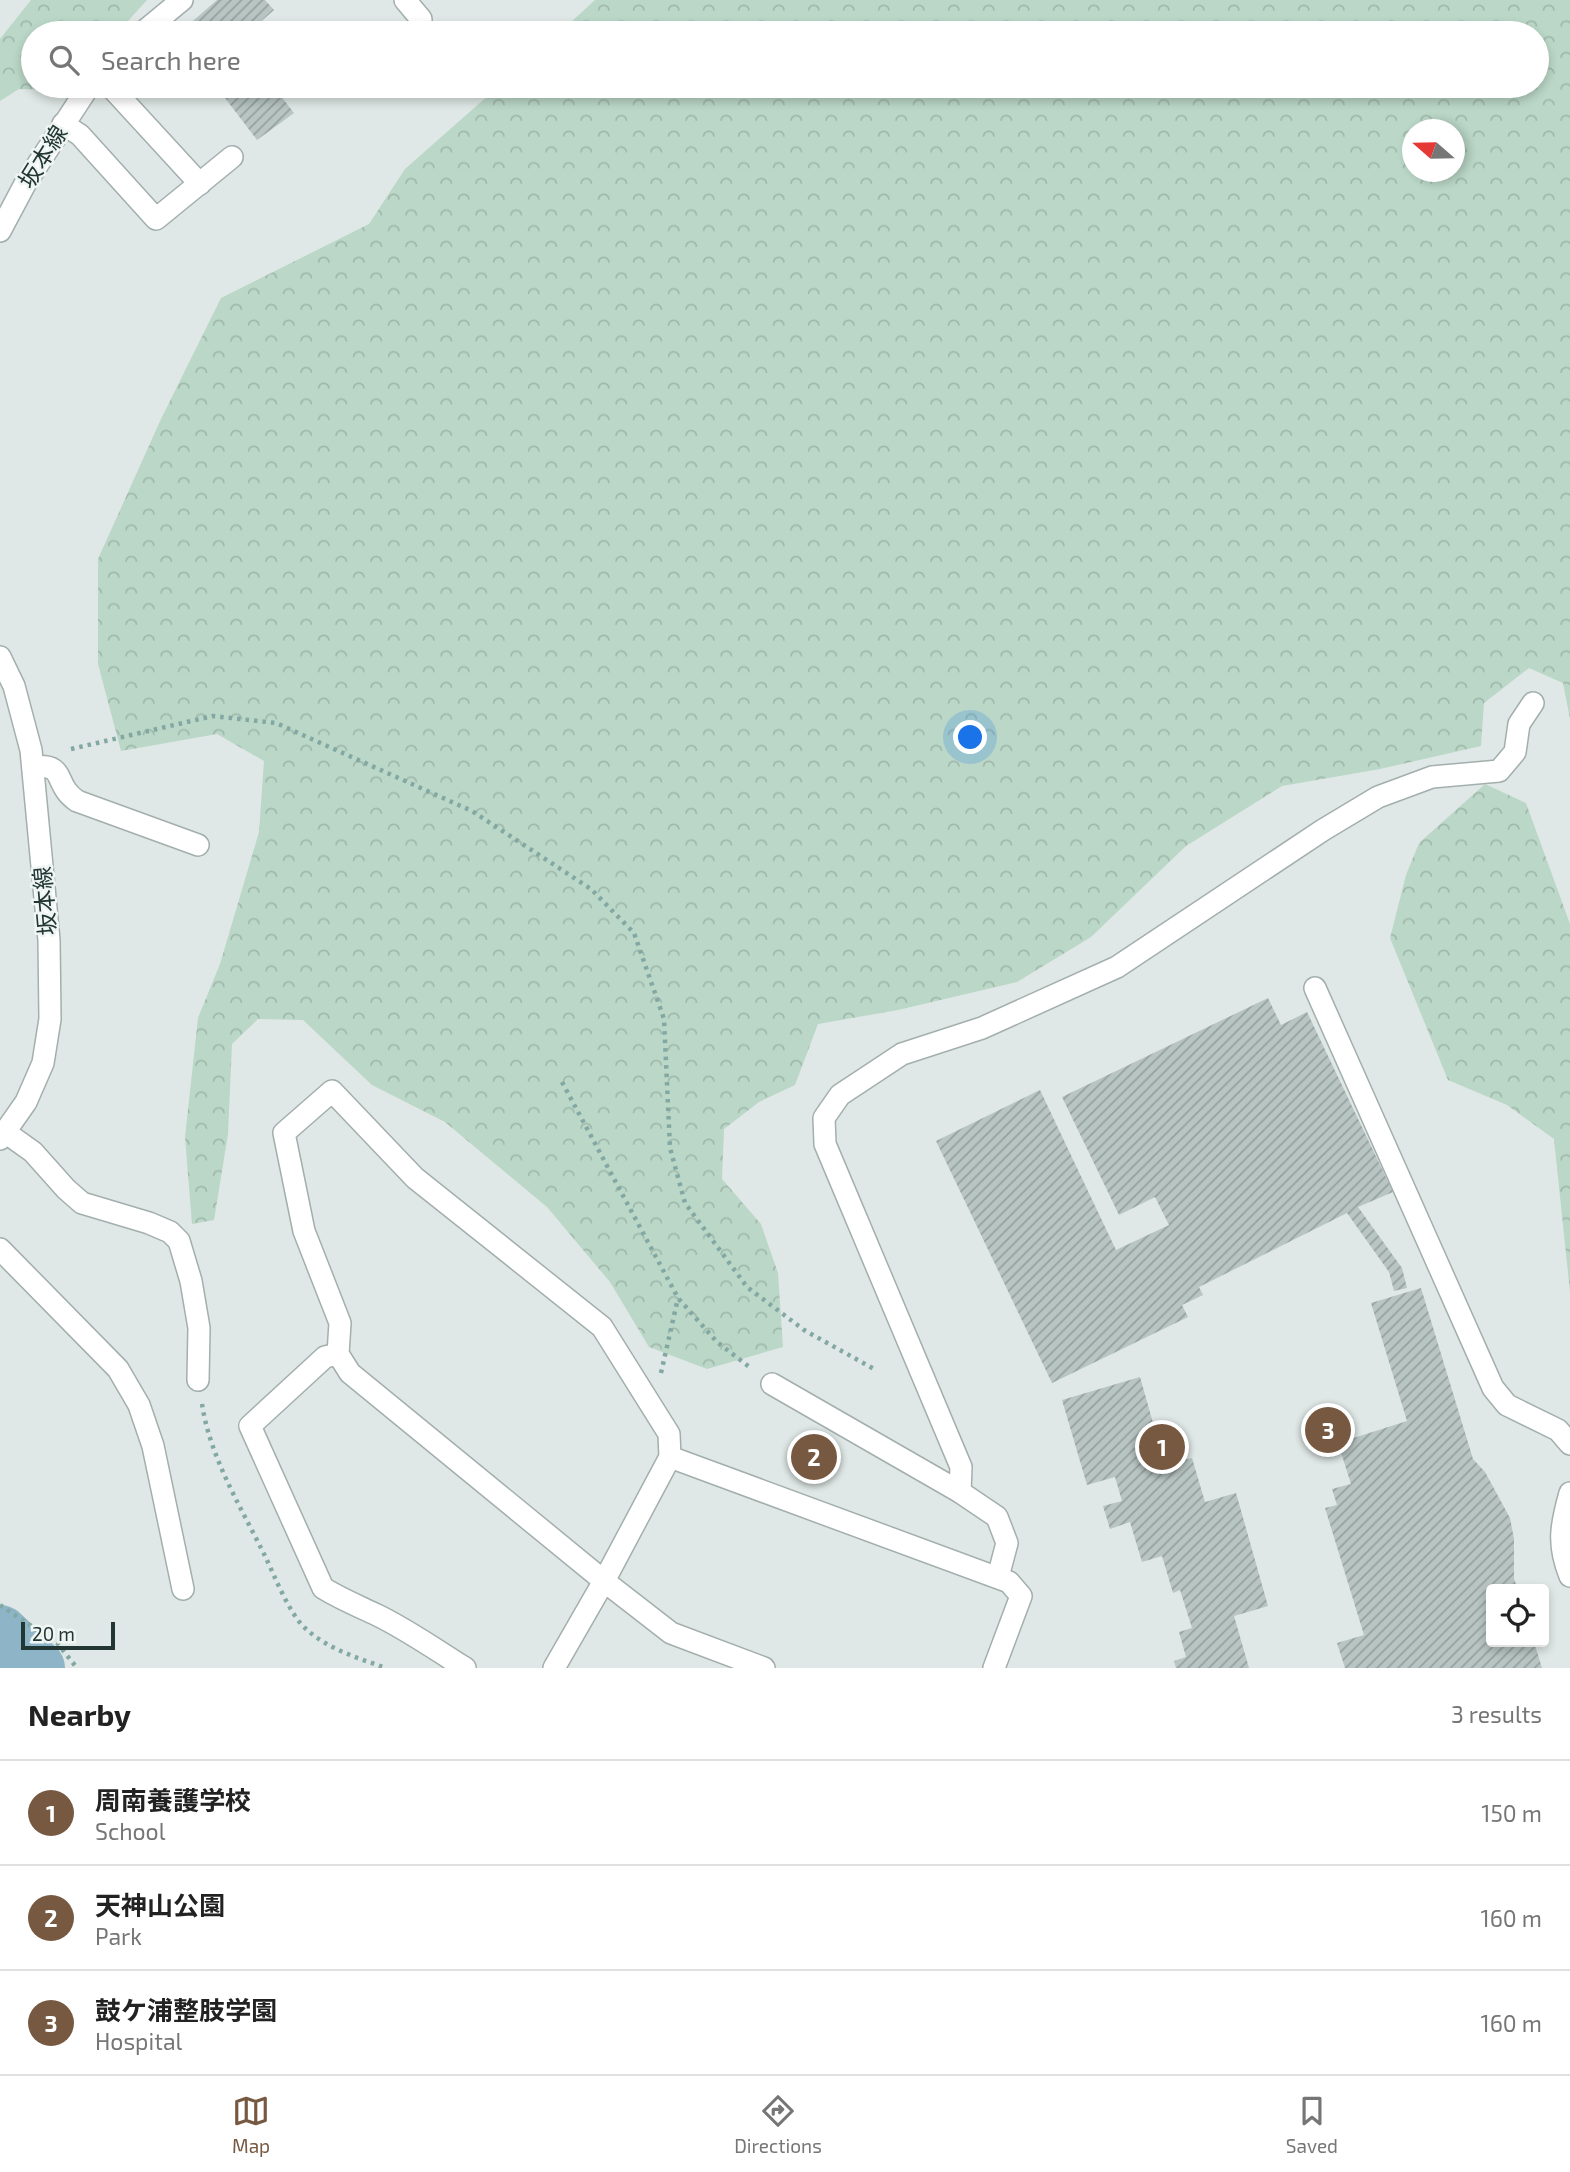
<!DOCTYPE html>
<html lang="en">
<head>
<meta charset="utf-8">
<style>
  :root { --surface:#fff; --page:#f2f2f2; --text:#222; --muted:#767676; --line:#e0e0e0; --accent:#775841 }
  body { margin:0; font-family:"Exo 2","Noto Sans JP",sans-serif; background:var(--page); color:var(--text) }
  .controls { position:absolute; right:21px; bottom:21px; display:grid; overflow:hidden; border-radius:7px; box-shadow:0 4px 10px #0003 }
  .controls button { width:63px; height:63px; display:grid; place-items:center; padding:0; border:0; border-bottom:2px solid var(--line); background:var(--surface); color:var(--text); font:35px sans-serif }
  .compass { position:absolute; left:1402px; top:119px; width:63px; height:63px; border-radius:50%; background:var(--surface); box-shadow:0 4px 10px #0003; rotate:290deg }
  .scale { position:absolute; left:21px; bottom:18px; width:94px; box-sizing:border-box; padding-left:7px; border:4px solid #223634; border-top:0; font-size:19px; line-height:24px; white-space:nowrap; color:#223634; -webkit-text-stroke:5px #eff5f3; paint-order:stroke }
  .you { position:absolute; left:971px; top:738px; width:24px; height:24px; margin:-18px; border:5px solid #fff; border-radius:50%; background:#1a73e8; box-shadow:0 0 0 10px #1a73e833 }
  .badge { display:grid; place-items:center; width:46px; height:46px; border-radius:50%; background:var(--accent); color:#fff; font-size:23px; font-weight:700 }
  .pin { position:absolute; translate:-50% -50%; border:4px solid #fff; box-shadow:0 2px 7px #0006 }
  .list { margin:0; padding:0; list-style:none }
  h2 { display:flex; justify-content:space-between; align-items:center; height:91px; margin:0; padding:0 28px; font-size:30px }
  h2 small { font-size:23px; font-weight:400; color:var(--muted) }
  .list li { display:grid; grid-template-columns:46px 1fr auto; gap:21px; align-items:center; box-sizing:border-box; height:105px; padding:0 28px; border-top:2px solid var(--line) }
  .list b { display:block; font-size:26px; white-space:nowrap }
  .list p { margin:0; font-size:23px; white-space:nowrap; color:var(--muted) }
  .list em { font-size:23px; font-style:normal; color:var(--muted) }
  .icon { flex:none; width:38px; height:38px; fill:none; stroke:currentColor; stroke-width:2; stroke-linecap:round; stroke-linejoin:round }
  .map { position:relative; flex:none; width:1570px; height:1668px; overflow:hidden }
  .search { position:absolute; background:var(--surface); box-shadow:0 4px 10px #0003; left:21px; right:21px; top:21px; height:77px; display:flex; align-items:center; gap:18px; box-sizing:border-box; padding:0 24px; border-radius:38px; color:var(--muted); font-size:26px }
  .sheet { height:406px; background:var(--surface) }
  nav { display:flex; justify-content:space-around; align-items:center; box-sizing:border-box; height:98px; border-top:2px solid var(--line); background:var(--surface); font-size:19px; color:var(--muted) }
  nav a { display:grid; justify-items:center; gap:4px }
  nav .on { color:var(--accent) }
  .map>svg:first-child { display:block }
  .forest { fill:url(#forest-crowns); fill-rule:evenodd }
  .lines { fill:none; stroke-linecap:round; stroke-linejoin:round }
  .river { stroke:#8db4c7; stroke-width:58 }
  .building { fill:url(#building-hatch) }
  .minor-casing { stroke:#a3afad; stroke-width:24 }
  .path { stroke:#83a8a3; stroke-width:4.5; stroke-dasharray:3.5 5; stroke-linecap:butt }
  .minor { stroke:#fff; stroke-width:21 }
  .labels { text-anchor:middle; stroke-width:5; stroke-linejoin:round; paint-order:stroke }
  .street-label { font-size:23px; fill:#223634; stroke:#eff5f3 }
</style>
</head>
<body>
<div class="map">
<svg width="1570" height="1668" viewBox="0 0 1570 1668">
  <defs>
    <pattern id="forest-crowns" width="20" height="18" patternUnits="userSpaceOnUse" patternTransform="scale(1.75)"><rect width="20" height="18" fill="#bad7c7"/><path d="M2 6a3 3 0 1 1 6 0M12 15a3 3 0 1 1 6 0" fill="none" stroke="#a0b9ac"/></pattern>
    <pattern id="building-hatch" width="6" height="6" patternUnits="userSpaceOnUse" patternTransform="scale(1.75)"><rect width="6" height="6" fill="#b8c5c2"/><path d="M-1 1l2-2M0 6l6-6M5 7l2-2" fill="none" stroke="#95a19e"/></pattern>
  </defs>
  <rect width="100%" height="100%" fill="#dfe8e6"/>
  <g class="forest">
    <polygon points="31,0 147,0 117,33 33,33 33,86 69,86 65,90 19,89 0,101 0,39"/>
    <path d="M 595,0 L 1570,0 L 1570,719 L 1563,683 L 1529,668 L 1484,703 L 1481,746 L 1380,769 L 1282,786 L 1186,846 L 1091,937 L 1017,982 L 898,1010 L 818,1024 L 795,1085 L 759,1102 L 724,1129 L 722,1179 L 761,1224 L 778,1273 L 783,1347 L 707,1369 L 649,1347 L 610,1282 L 547,1207 L 445,1122 L 372,1085 L 303,1020 L 258,1019 L 232,1044 L 228,1134 L 214,1220 L 192,1224 L 185,1137 L 198,1018 L 220,964 L 259,832 L 264,761 L 217,734 L 121,751 L 98,664 L 98,559 L 161,419 L 221,298 L 369,224 L 405,169 L 499,86 L 1537,86 L 1537,33 L 559,33 ZM 1412,130 L 1454,130 L 1454,172 L 1412,172 Z"/>
    <polygon points="1485,784 1526,803 1570,924 1570,1292 1554,1139 1507,1105 1448,1080 1390,938 1406,875 1419,843"/>
  </g>
  <g class="lines">
    <polyline class="river" points="0,1634 36,1668"/>
  </g>
  <g class="building">
    <polygon points="217,0 265,0 274,10 248,33 179,33"/>
    <polygon points="216,86 273,86 294,113 257,140"/>
    <polygon points="1268,998 1281,1025 1307,1012 1393,1192 1358,1207 1402,1268 1407,1288 1394,1291 1389,1272 1347,1213 1199,1287 1203,1295 1182,1305 1188,1317 1052,1383 936,1141 1040,1090 1116,1250 1169,1225 1155,1197 1119,1215 1062,1097"/>
    <polygon points="1421,1288 1473,1459 1485,1472 1510,1518 1514,1539 1514,1579 1518,1589 1491,1589 1491,1642 1534,1642 1542,1668 1345,1668 1337,1643 1364,1635 1325,1508 1337,1505 1332,1489 1351,1484 1338,1443 1407,1421 1371,1303"/>
    <polygon points="1140,1377 1165,1465 1192,1458 1205,1502 1236,1493 1268,1606 1234,1616 1249,1668 1176,1668 1174,1661 1186,1657 1179,1632 1192,1628 1180,1590 1173,1593 1162,1556 1142,1562 1130,1522 1110,1529 1103,1506 1122,1501 1115,1477 1087,1485 1062,1400"/>
  </g>
  <g class="lines">
    <defs>
      <g id="minor">
        <polyline points="405,0 421,19"/>
        <polyline points="142,33 182,0"/>
        <polyline points="110,86 200,184"/>
        <polyline points="63,124 80,135 156,219 232,157"/>
        <polyline points="0,231 25,184 89,86"/>
        <polyline points="0,657 14,686 31,750 49,940 50,1019 43,1063 26,1102 0,1139"/>
        <path d="M 33,767 C 68,763 52,784 77,801 L 198,845"/>
        <polyline points="1315,988 1493,1388 1507,1405 1558,1430 1570,1444"/>
        <polyline points="5,1132 33,1152 66,1189 82,1203 149,1223 170,1232 179,1241 191,1281 199,1328 198,1380"/>
        <polyline points="0,1249 118,1369 139,1405 153,1446 183,1589"/>
        <path d="M 338,1354 L 325,1357 L 250,1426 L 323,1588 C 341,1599 358,1606 377,1615 C 408,1630 436,1650 465,1668"/>
        <polyline points="772,1384 960,1492 997,1517 1007,1543 998,1577"/>
        <polyline points="670,1457 1009,1582 1021,1596 994,1668"/>
        <polyline points="960,1492 961,1467 825,1144 824,1118 840,1095 902,1054 982,1028 1117,967 1323,830 1378,797 1432,777 1499,771 1515,752 1519,724 1533,703"/>
        <path d="M 1570,1493 C 1561,1525 1557,1544 1570,1576"/>
        <polyline points="554,1668 604,1581 670,1457 669,1434 602,1327 415,1178 332,1091 284,1133 304,1231 340,1323 338,1354 350,1373 604,1581 671,1633 764,1668"/>
      </g>
    </defs>
    <use href="#minor" class="minor-casing"/>
    <g class="path">
      <polyline points="71,749 213,716 276,723 472,811 591,889 634,933 664,1019 670,1148 685,1203 747,1287 804,1330 874,1369"/>
      <polyline points="562,1082 678,1298 717,1342 752,1369"/>
      <polyline points="661,1373 678,1298"/>
      <path d="M 202,1404 C 210,1458 242,1509 266,1558 C 275,1577 289,1613 305,1628 C 327,1649 358,1658 386,1668"/>
      <polyline points="0,1605 58,1644 77,1668"/>
    </g>
    <use href="#minor" class="minor"/>
  </g>
  <g class="labels">
    <g class="street-label">
      <text transform="translate(43 157) rotate(-58)" y="8">坂本線</text>
      <text transform="translate(45 901) rotate(-95)" y="8">坂本線</text>
    </g>
  </g>
</svg>
<div class="controls">
<button><svg class="icon" aria-label="locate" viewBox="0 0 24 24"><circle cx="12" cy="12" r="6"/><path d="M12 2v4M12 18v4M2 12h4M18 12h4"/></svg></button>
</div>
<svg class="compass" viewBox="-18 -18 36 36"><path d="M0-13l5 13h-10z" fill="#e53935"/><path d="M0 13l5-13h-10z" fill="#767676"/></svg>
<div class="scale">20 m</div>
<div class="you"></div>
<div class="pin badge" style="left:1162px;top:1447px">1</div>
<div class="pin badge" style="left:814px;top:1457px">2</div>
<div class="pin badge" style="left:1328px;top:1430px">3</div>
<div class="search"><svg class="icon" aria-label="search" viewBox="0 0 24 24"><circle cx="10" cy="10" r="6"/><path d="M15 15l6 6"/></svg>Search here</div>
</div>
<section class="sheet">
<h2>Nearby<small>3 results</small></h2>
<ul class="list">
<li><span class="badge">1</span><div><b>周南養護学校</b><p>School</p></div><em>150 m</em></li>
<li><span class="badge">2</span><div><b>天神山公園</b><p>Park</p></div><em>160 m</em></li>
<li><span class="badge">3</span><div><b>鼓ケ浦整肢学園</b><p>Hospital</p></div><em>160 m</em></li>
</ul>
</section>
<nav>
<a class="on"><svg class="icon" aria-label="map" viewBox="0 0 24 24"><path d="M3 6l6-2 6 2 6-2v14l-6 2-6-2-6 2zM9 4v14M15 6v14"/></svg>Map</a>
<a><svg class="icon" aria-label="directions" viewBox="0 0 24 24"><path d="M12 3l9 9-9 9-9-9zM9 14v-3h6M13 9l2 2-2 2"/></svg>Directions</a>
<a><svg class="icon" aria-label="saved" viewBox="0 0 24 24"><path d="M7 4h10v16l-5-4-5 4z"/></svg>Saved</a>
</nav>
</body>
</html>
